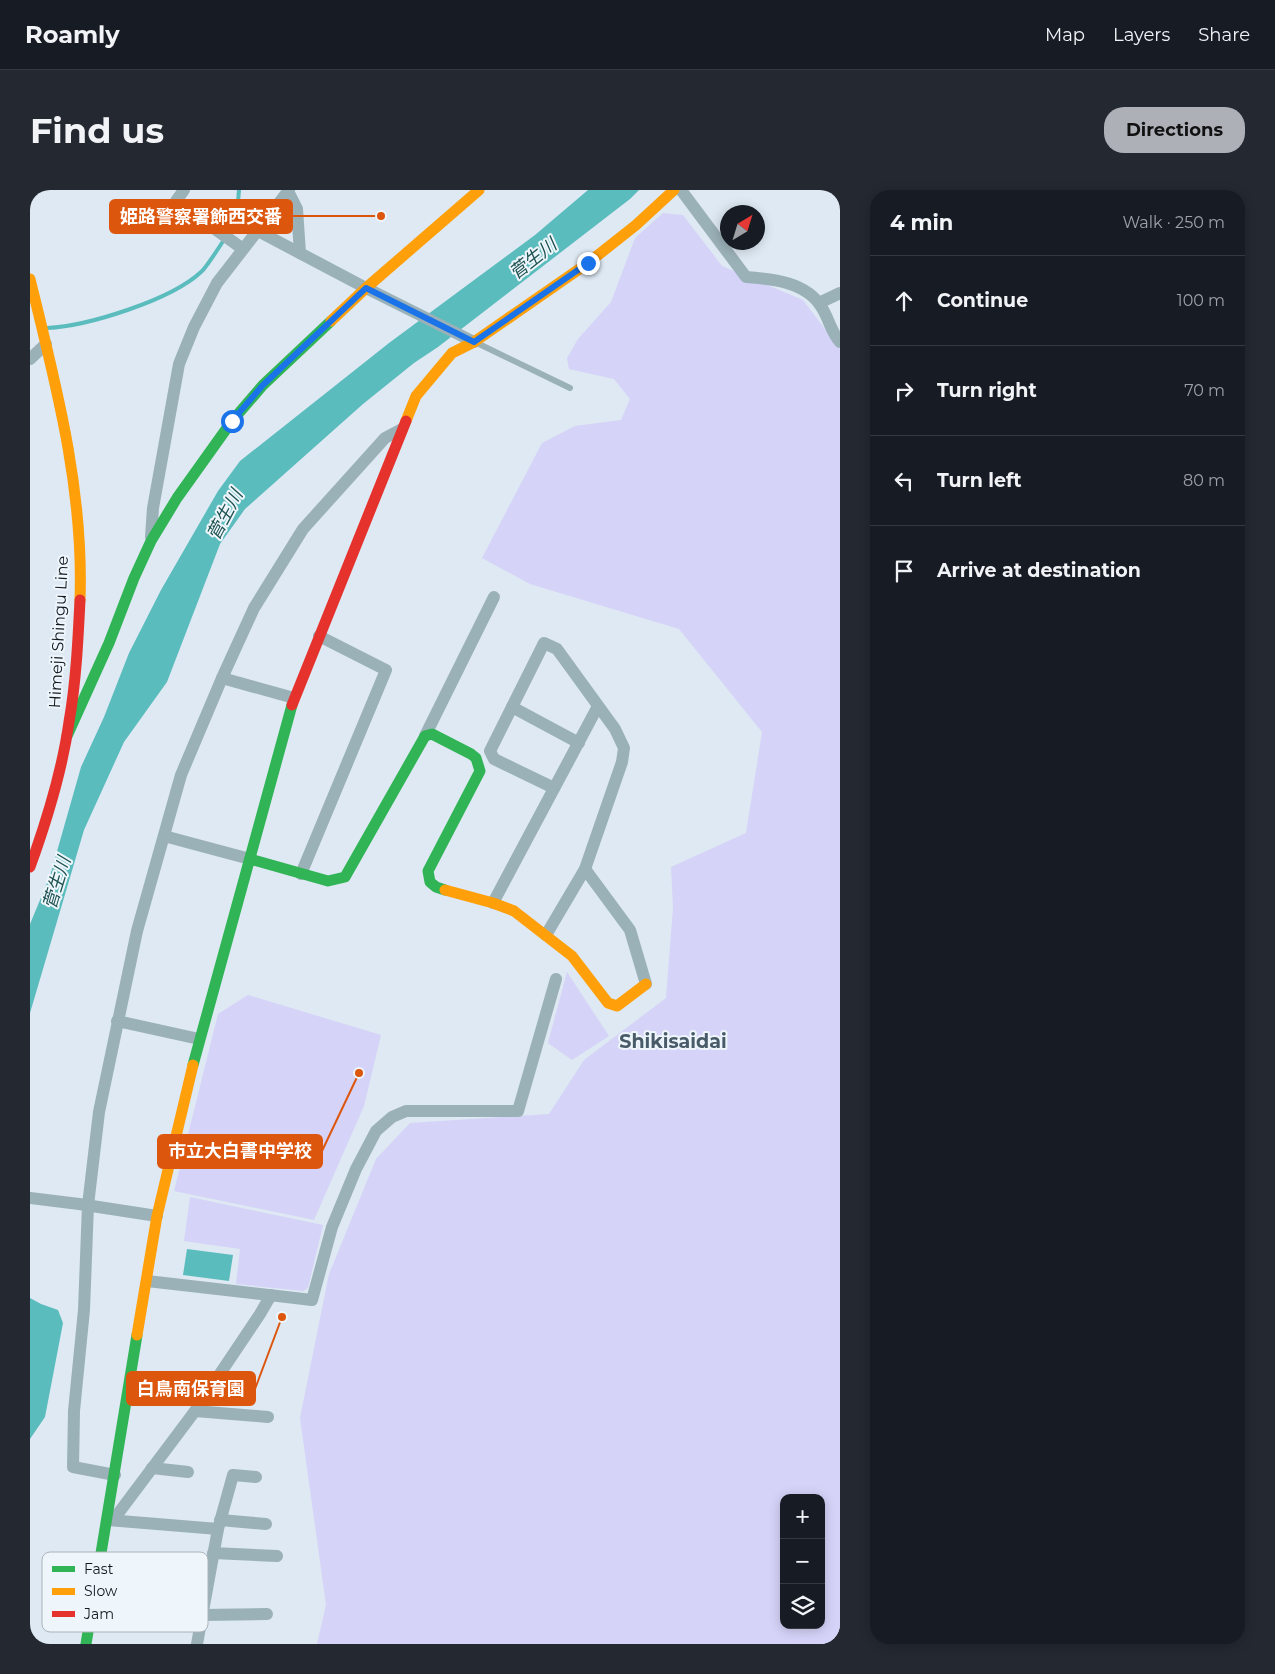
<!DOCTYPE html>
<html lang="en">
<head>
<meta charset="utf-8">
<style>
  :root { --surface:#171b24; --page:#242831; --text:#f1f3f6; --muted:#9ea1a6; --line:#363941; --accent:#adb1b7 }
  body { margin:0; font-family:Montserrat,"Noto Sans JP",sans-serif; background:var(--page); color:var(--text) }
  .controls { position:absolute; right:15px; bottom:15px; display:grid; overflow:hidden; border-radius:10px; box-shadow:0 2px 12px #0003 }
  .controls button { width:45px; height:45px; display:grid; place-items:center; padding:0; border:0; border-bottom:1px solid var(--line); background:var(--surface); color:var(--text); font:25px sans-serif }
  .compass { position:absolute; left:690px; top:15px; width:45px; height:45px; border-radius:50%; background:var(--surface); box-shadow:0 2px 12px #0003; rotate:38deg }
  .stop { position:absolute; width:15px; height:15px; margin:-11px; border:4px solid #1a73e8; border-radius:50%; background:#fff }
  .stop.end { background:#1a73e8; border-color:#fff; box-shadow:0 1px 5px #0008 }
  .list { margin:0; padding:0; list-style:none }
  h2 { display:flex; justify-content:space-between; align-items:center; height:65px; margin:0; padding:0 20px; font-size:21px }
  h2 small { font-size:16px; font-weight:400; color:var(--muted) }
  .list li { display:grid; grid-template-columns:32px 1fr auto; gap:15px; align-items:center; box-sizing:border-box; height:90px; padding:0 20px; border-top:1px solid var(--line) }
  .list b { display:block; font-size:19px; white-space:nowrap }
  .list em { font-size:16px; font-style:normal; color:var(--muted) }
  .icon { flex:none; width:28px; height:28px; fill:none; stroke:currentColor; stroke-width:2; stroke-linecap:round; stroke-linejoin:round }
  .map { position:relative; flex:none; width:810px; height:1454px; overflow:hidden; border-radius:20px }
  header { display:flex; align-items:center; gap:30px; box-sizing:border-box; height:70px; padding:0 25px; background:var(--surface); border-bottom:1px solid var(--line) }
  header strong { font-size:24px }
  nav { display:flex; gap:28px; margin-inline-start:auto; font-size:18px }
  .intro { display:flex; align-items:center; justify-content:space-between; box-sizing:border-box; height:120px; padding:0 30px }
  h1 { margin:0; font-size:35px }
  .button { padding:12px 22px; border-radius:20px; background:var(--accent); color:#111; font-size:18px; font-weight:700 }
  main { display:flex; gap:30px; padding:0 30px }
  aside { flex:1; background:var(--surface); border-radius:20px; box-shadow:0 2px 12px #0003 }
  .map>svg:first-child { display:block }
  .green { fill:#d5d3f8; fill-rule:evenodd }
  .water { fill:#5bbcbd }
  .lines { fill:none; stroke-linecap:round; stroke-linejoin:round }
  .stream { stroke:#5bbcbd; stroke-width:4 }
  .lane { stroke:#9bb1b8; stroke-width:6 }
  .street { stroke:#9bb1b8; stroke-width:12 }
  .fast { stroke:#30b455; stroke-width:11 }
  .slow { stroke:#ff9f0a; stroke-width:11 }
  .jam { stroke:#e5322d; stroke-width:11 }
  .route { stroke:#1a73e8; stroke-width:6 }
  .labels { text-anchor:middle; stroke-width:4; stroke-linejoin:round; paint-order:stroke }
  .street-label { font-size:16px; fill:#11181e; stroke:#eef6fc }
  .water-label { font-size:18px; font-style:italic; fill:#1e5251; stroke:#eef6fc }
  .quarter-label { font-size:19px; font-weight:bold; fill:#495a68; stroke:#eef6fc }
  .key { fill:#eef6fc; stroke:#acb3b9; stroke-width:1 }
  .key-label { font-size:14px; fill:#11181e }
  .leader { fill:none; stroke:#dd560d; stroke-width:2 }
  .callout-dot { fill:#dd560d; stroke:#eef6fc; stroke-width:2 }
  .callout { fill:#dd560d; stroke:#dd560d; stroke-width:2 }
  .callout-label { font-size:18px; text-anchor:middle; font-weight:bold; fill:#fff }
</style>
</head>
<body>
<header>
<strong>Roamly</strong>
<nav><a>Map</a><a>Layers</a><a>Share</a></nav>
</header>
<div class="intro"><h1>Find us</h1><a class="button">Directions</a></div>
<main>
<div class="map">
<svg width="810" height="1454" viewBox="0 0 810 1454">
  <rect width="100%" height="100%" fill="#dee9f3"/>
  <g class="green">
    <path d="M 633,23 L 653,25 L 692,76 L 773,110 L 810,159 L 810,1454 L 287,1454 L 296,1415 L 270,1228 L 299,1084 L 346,969 L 380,933 L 519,924 L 554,870 L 636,808 L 643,718 L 641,677 L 716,643 L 732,542 L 649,439 L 500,394 L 452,368 L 512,253 L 545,236 L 591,230 L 600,209 L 584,189 L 539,179 L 537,168 L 548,149 L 581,112 L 605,48 ZM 754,1308 L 791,1308 L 791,1435 L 754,1435 Z"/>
    <polygon points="537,782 579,846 542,870 518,853"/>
    <polygon points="218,805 351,845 334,916 284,1030 144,1001 188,824"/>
    <polygon points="160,1007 293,1035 278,1098 273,1101 206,1094 210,1059 154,1051"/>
  </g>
  <g class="water">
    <polygon points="558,0 609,0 600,9 408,157 384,173 333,214 215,319 190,354 137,492 94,552 54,640 0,823 0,734 20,686 51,577 74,527 99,463 131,400 188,301 210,271 359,153 505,45"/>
    <polygon points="157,1059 203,1065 199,1091 153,1085"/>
    <polygon points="0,1108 11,1114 28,1120 33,1133 15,1227 0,1249"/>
  </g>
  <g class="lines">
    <path class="stream" d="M 17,138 C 58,136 141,110 171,82 C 177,77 202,38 205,31 C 208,21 208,10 209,0"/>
    <polyline class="lane" points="447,153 540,198"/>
    <g class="street">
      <polyline points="154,0 146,11 213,59"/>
      <path d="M 651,0 L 716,87 C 743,89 777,92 792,118 C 799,129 801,142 810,152"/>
      <polyline points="258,1 267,19 270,63"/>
      <polyline points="228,41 336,98 444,152"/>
      <polyline points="789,113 810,103"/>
      <polyline points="0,169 16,154"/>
      <polyline points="121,347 123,318 149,174 164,137 187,93 259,0"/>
      <polyline points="192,488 264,508"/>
      <polyline points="482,517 549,553"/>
      <polyline points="395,546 464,407"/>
      <polyline points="134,646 220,669"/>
      <polyline points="555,679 600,740 616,794"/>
      <polyline points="271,684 356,480 289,446"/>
      <polyline points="463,713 568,516"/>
      <polyline points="516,745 555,679 592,572 594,558 585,539 527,459 514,453 460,561 464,569 524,598"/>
      <polyline points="87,831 169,849"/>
      <polyline points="0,1008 49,1014 127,1026"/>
      <polyline points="117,1091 282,1110 302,1037 326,979 346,941 362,927 376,921 488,921 526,789"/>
      <polyline points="165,1221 238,1227"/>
      <polyline points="122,1278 158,1282"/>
      <polyline points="85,1285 43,1277 44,1221 54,1120 58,1015 69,922 107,741 151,585 192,488 224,418 273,339 355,248 372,239"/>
      <polyline points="84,1329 165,1221 230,1124 241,1105"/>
      <polyline points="78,1330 188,1339 167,1454"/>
      <polyline points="190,1330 236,1334"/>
      <polyline points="188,1339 203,1285 226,1287"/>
      <polyline points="183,1363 247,1366"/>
      <polyline points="65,1401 177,1397"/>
      <polyline points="172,1425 237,1424"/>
    </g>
    <g class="fast">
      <polyline points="37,546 79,453 104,388 121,351 147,308 202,231 233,195 301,131"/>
      <polyline points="220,669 298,691 315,687 395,546 402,544 441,564 446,568 450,581 398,681 400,692 406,697 415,700"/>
      <polyline points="163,875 262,515"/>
      <polyline points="56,1454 107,1145"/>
    </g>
    <g class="slow">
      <path d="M 0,89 C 26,195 54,300 50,410"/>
      <polyline points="301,131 336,98 449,0"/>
      <polyline points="376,231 386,206 422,163 444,152 558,73 606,35 644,0"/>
      <polyline points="415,700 463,713 484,721 542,766 578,813 587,816 616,794"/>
      <polyline points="107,1145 127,1026 163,875"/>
    </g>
    <g class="jam">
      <polyline points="262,515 376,231"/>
      <path d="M 0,677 C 17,630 32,582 39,532 C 46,492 48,451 50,410"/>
    </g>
  </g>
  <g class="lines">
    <polyline class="route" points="202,231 233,195 336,98 444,152 558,73"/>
  </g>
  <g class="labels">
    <g class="street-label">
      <text transform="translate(28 442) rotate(-87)" y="6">Himeji Shingu Line</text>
    </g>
    <g class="water-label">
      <text transform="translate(503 69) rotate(-38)" y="6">菅生川</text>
      <text transform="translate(195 325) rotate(-62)" y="6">菅生川</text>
      <text transform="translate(27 693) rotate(-73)" y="6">菅生川</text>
    </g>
    <g class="quarter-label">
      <text x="643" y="858">Shikisaidai</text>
    </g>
  </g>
  <rect x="12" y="1362" width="166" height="80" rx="8" class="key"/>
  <rect x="22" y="1376" width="23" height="6" fill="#30b455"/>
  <rect x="22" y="1398" width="23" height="7" fill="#ff9f0a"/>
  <rect x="22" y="1421" width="23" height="6" fill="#e5322d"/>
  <g class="key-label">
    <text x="54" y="1384">Fast</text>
    <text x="54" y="1406">Slow</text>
    <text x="54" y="1429">Jam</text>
  </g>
  <path class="leader" d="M351 26L262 26M329 883L292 961M252 1127L225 1199"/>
  <g class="callout-dot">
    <circle cx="351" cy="26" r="5"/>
    <circle cx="329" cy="883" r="5"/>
    <circle cx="252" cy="1127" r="5"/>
  </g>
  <g class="callout">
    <rect x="80" y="10" width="182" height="33" rx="5"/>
    <rect x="128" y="945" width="164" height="33" rx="5"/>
    <rect x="97" y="1182" width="128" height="33" rx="5"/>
  </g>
  <g class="callout-label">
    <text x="171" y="33">姫路警察署飾西交番</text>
    <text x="210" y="967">市立大白書中学校</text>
    <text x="161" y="1205">白鳥南保育園</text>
  </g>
</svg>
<div class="controls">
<button>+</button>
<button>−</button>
<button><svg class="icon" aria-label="layers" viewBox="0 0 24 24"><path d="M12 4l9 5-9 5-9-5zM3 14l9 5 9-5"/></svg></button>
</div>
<svg class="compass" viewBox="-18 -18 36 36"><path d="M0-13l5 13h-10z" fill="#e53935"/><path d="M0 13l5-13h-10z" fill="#9ea1a6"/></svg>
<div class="stop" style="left:202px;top:231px"></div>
<div class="stop end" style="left:558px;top:73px"></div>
</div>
<aside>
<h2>4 min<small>Walk · 250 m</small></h2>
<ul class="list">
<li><svg class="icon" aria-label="ahead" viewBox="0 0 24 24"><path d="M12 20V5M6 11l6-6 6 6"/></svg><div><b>Continue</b></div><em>100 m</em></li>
<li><svg class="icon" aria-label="right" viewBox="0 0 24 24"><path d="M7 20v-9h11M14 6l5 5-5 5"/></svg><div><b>Turn right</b></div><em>70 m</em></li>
<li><svg class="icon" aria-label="left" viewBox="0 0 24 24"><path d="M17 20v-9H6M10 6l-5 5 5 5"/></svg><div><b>Turn left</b></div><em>80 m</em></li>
<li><svg class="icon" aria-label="arrive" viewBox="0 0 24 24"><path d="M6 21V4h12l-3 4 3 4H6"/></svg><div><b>Arrive at destination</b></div></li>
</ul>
</aside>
</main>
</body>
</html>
